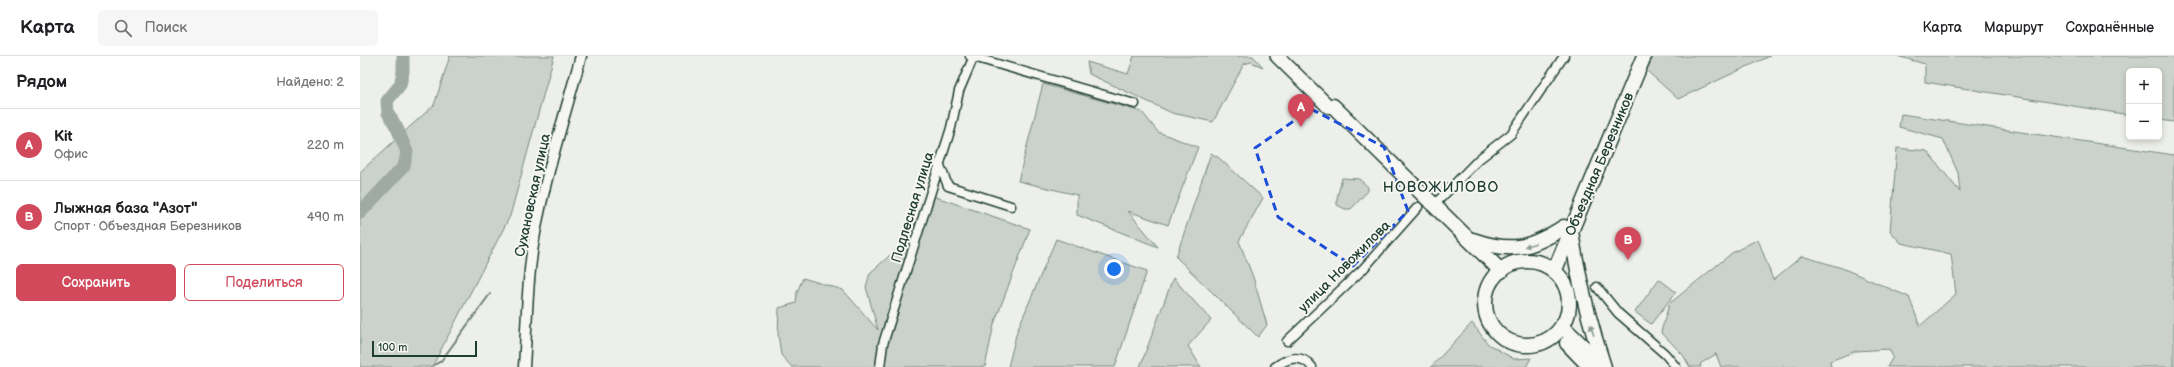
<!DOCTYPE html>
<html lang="ru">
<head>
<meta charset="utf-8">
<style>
  :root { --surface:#fff; --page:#f6f6f6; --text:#202124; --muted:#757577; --line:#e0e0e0; --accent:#d1495b }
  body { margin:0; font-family:"Balsamiq Sans",sans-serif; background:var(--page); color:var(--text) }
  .controls { position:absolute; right:12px; top:12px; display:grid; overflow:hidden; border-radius:6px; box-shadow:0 2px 6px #0003 }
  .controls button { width:36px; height:36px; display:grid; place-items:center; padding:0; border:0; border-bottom:1px solid var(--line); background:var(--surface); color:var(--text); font:20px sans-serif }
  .scale { position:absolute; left:12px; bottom:10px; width:105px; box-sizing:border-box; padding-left:4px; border:2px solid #1f3d34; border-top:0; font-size:11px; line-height:14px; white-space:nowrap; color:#1f3d34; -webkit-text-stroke:3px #f6f6f2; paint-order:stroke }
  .you { position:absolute; left:754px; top:213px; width:14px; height:14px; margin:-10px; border:3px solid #fff; border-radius:50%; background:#1a73e8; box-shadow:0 0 0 6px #1a73e833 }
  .badge { display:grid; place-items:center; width:26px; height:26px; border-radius:50%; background:var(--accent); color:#fff; font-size:13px; font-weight:700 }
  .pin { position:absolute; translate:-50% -33px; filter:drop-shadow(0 1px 2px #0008) }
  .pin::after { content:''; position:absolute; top:21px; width:14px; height:12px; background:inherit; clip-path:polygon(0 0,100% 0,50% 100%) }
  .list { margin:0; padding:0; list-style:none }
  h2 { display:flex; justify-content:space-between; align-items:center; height:52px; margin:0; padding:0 16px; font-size:17px }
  h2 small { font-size:13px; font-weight:400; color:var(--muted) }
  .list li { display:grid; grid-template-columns:26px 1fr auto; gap:12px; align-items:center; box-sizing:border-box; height:72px; padding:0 16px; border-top:1px solid var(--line) }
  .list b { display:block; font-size:15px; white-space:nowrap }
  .list p { margin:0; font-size:13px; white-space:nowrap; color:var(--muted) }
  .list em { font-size:13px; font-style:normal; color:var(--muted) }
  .actions { display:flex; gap:8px; padding:12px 16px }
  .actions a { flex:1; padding:9px 0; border:1px solid var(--accent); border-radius:6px; text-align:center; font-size:14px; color:var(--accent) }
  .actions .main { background:var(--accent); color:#fff }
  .icon { flex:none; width:22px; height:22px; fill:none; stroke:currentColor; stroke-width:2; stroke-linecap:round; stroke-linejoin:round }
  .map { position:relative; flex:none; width:1814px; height:311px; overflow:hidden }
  header { display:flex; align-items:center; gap:24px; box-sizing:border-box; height:56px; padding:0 20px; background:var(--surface); border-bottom:1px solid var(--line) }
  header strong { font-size:19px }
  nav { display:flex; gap:22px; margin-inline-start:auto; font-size:14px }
  .search { width:280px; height:36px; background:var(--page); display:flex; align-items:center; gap:10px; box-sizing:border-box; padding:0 14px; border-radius:6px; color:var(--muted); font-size:15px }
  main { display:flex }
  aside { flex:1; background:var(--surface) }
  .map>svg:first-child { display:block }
  .green { fill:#cbd2cc; stroke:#758880 }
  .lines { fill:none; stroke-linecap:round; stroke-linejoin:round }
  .stream { stroke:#6c7e77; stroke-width:2 }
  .river { stroke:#9faaa4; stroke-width:13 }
  .minor-casing { stroke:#1f3d34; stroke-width:11 }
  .tertiary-casing { stroke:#1f3d34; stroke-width:13 }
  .primary-casing { stroke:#1f3d34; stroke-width:16 }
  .trunk-casing { stroke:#1f3d34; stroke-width:17 }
  .minor { stroke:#f6f6f2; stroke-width:8 }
  .tertiary { stroke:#f6f6f2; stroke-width:10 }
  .primary { stroke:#f6f6f2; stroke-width:13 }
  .trunk { stroke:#f6f6f2; stroke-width:14 }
  .oneway { fill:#8a9a93 }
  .marked { fill:none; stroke:#1d4ed8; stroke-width:3; stroke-dasharray:8 5; stroke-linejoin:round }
  .labels { text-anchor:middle; stroke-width:4; stroke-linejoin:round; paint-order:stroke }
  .street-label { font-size:14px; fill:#1f3d34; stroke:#f6f6f2 }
  .neighbourhood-label { font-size:15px; letter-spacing:1px; fill:#1f3d34; stroke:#f6f6f2 }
</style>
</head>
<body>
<header>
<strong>Карта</strong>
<div class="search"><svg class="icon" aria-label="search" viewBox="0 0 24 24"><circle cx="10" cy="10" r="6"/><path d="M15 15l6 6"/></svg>Поиск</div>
<nav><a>Карта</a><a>Маршрут</a><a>Сохранённые</a></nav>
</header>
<main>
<aside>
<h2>Рядом<small>Найдено: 2</small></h2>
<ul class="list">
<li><span class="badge">A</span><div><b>Kit</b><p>Офис</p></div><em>220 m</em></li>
<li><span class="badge">B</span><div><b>Лыжная база &quot;Азот&quot;</b><p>Спорт · Объездная Березников</p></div><em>490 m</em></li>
</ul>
<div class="actions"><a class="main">Сохранить</a><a>Поделиться</a></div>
</aside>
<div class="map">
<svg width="1814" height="311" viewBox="0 0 1814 311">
  <rect width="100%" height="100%" fill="#edefea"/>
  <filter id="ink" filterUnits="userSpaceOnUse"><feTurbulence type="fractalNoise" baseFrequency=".025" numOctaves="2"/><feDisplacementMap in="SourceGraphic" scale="8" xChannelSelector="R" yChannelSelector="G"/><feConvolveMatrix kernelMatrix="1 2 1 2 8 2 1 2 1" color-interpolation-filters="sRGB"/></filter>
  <g filter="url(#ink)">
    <g class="green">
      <polygon points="90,0 194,0 150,160 72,311 0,311 0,116 74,49"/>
      <polygon points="774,0 893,0 903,11 891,6 884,8 853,66 812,57 729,18 727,6 768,18"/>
      <polygon points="1294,0 1410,0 1318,43 1286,14"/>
      <polygon points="1537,0 1814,0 1814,66 1799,64 1799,15 1769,15 1769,59 1565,26 1565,8"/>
      <polygon points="683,28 782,56 798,76 838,91 808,169 768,155 798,191 717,159 717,139 658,125"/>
      <polygon points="1541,58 1814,99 1814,311 1527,311 1533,301 1529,293 1496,295 1470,305 1471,311 1361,311 1356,298 1340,308 1341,311 1330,311 1323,299 1301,276 1309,248 1372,197 1398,183 1413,224 1442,200 1482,212 1549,241 1560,270 1596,238 1591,198 1541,187 1530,175 1537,92 1567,95 1600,136 1598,117 1583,83 1539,71"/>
      <polygon points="851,97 859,102 903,142 879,185 893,221 907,269 898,281 816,201"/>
      <polygon points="982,122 999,123 1008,131 1008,135 991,153 985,153 977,149 977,142"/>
      <polygon points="573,140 670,173 634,268 625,311 432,311 421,299 418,278 419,252 436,247 437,236 443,222 483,234 518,274 506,231 510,217 545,186 560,157"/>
      <polygon points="696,183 787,215 755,311 648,311 657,275"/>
      <polygon points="813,222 851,264 828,290 841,311 780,311"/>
      <polygon points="1299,223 1316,236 1291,268 1275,256"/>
      <polygon points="1112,267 1128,288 1154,303 1171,302 1166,311 1071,311"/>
    </g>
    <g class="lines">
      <polyline class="stream" points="71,311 81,305 130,238"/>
      <polyline class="river" points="0,157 44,110 47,96 37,72 28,57 27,45 40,29 43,16 43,0"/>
      <defs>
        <g id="minor">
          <polyline points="610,0 775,48"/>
          <polyline points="579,107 588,130 651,150"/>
          <polyline points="1077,146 1119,103 1151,78 1204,0"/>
          <polyline points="1237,231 1258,257 1305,298 1316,311"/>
          <polyline points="927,285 1003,213 1058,151"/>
          <polyline points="520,311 523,288 591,72 599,35 614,0"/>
          <path d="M 915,311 C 927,302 941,297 952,311"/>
        </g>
        <path id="tertiary" d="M 164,311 C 167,266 167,221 175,177 C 186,117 205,59 221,0"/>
        <polyline id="primary" points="917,0 968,50"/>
        <g id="trunk">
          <polyline points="968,50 973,50 1141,215"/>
          <path d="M 1211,175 C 1218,222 1229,266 1244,311"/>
          <path d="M 1113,184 C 1151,197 1170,193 1204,171"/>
          <circle cx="1167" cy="247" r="42"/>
          <polyline points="1194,216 1284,0"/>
          <polyline points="1202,270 1242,309"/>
          <polyline points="1207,287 1230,311"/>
        </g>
      </defs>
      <use href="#minor" class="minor-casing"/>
      <use href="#tertiary" class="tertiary-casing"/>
      <use href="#primary" class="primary-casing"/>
      <use href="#trunk" class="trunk-casing"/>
      <use href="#minor" class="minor"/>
      <use href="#tertiary" class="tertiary"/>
      <use href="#primary" class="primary"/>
      <use href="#trunk" class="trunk"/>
    </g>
    <defs><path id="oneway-solid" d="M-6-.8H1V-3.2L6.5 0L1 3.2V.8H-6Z"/></defs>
    <g class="oneway">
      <use href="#oneway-solid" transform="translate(1170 189) rotate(162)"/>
      <use href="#oneway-solid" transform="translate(1232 274) rotate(-108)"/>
    </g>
  </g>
  <path class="marked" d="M 951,53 L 1024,91 L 1048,155 L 993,210 L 918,161 L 895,92 Z"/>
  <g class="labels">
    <g class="street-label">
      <text transform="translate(1239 108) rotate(-67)" y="5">Объездная Березников</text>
      <text transform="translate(172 139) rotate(-78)" y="5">Сухановская улица</text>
      <text transform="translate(552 151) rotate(-73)" y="5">Подлесная улица</text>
      <text transform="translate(984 210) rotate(-45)" y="5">улица Новожилова</text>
    </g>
    <g class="neighbourhood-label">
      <text x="1081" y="136">НОВОЖИЛОВО</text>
    </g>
  </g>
</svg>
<div class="controls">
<button>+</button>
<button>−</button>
</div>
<div class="scale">100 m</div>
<div class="you"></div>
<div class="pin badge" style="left:941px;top:71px">A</div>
<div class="pin badge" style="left:1268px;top:204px">B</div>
</div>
</main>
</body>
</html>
